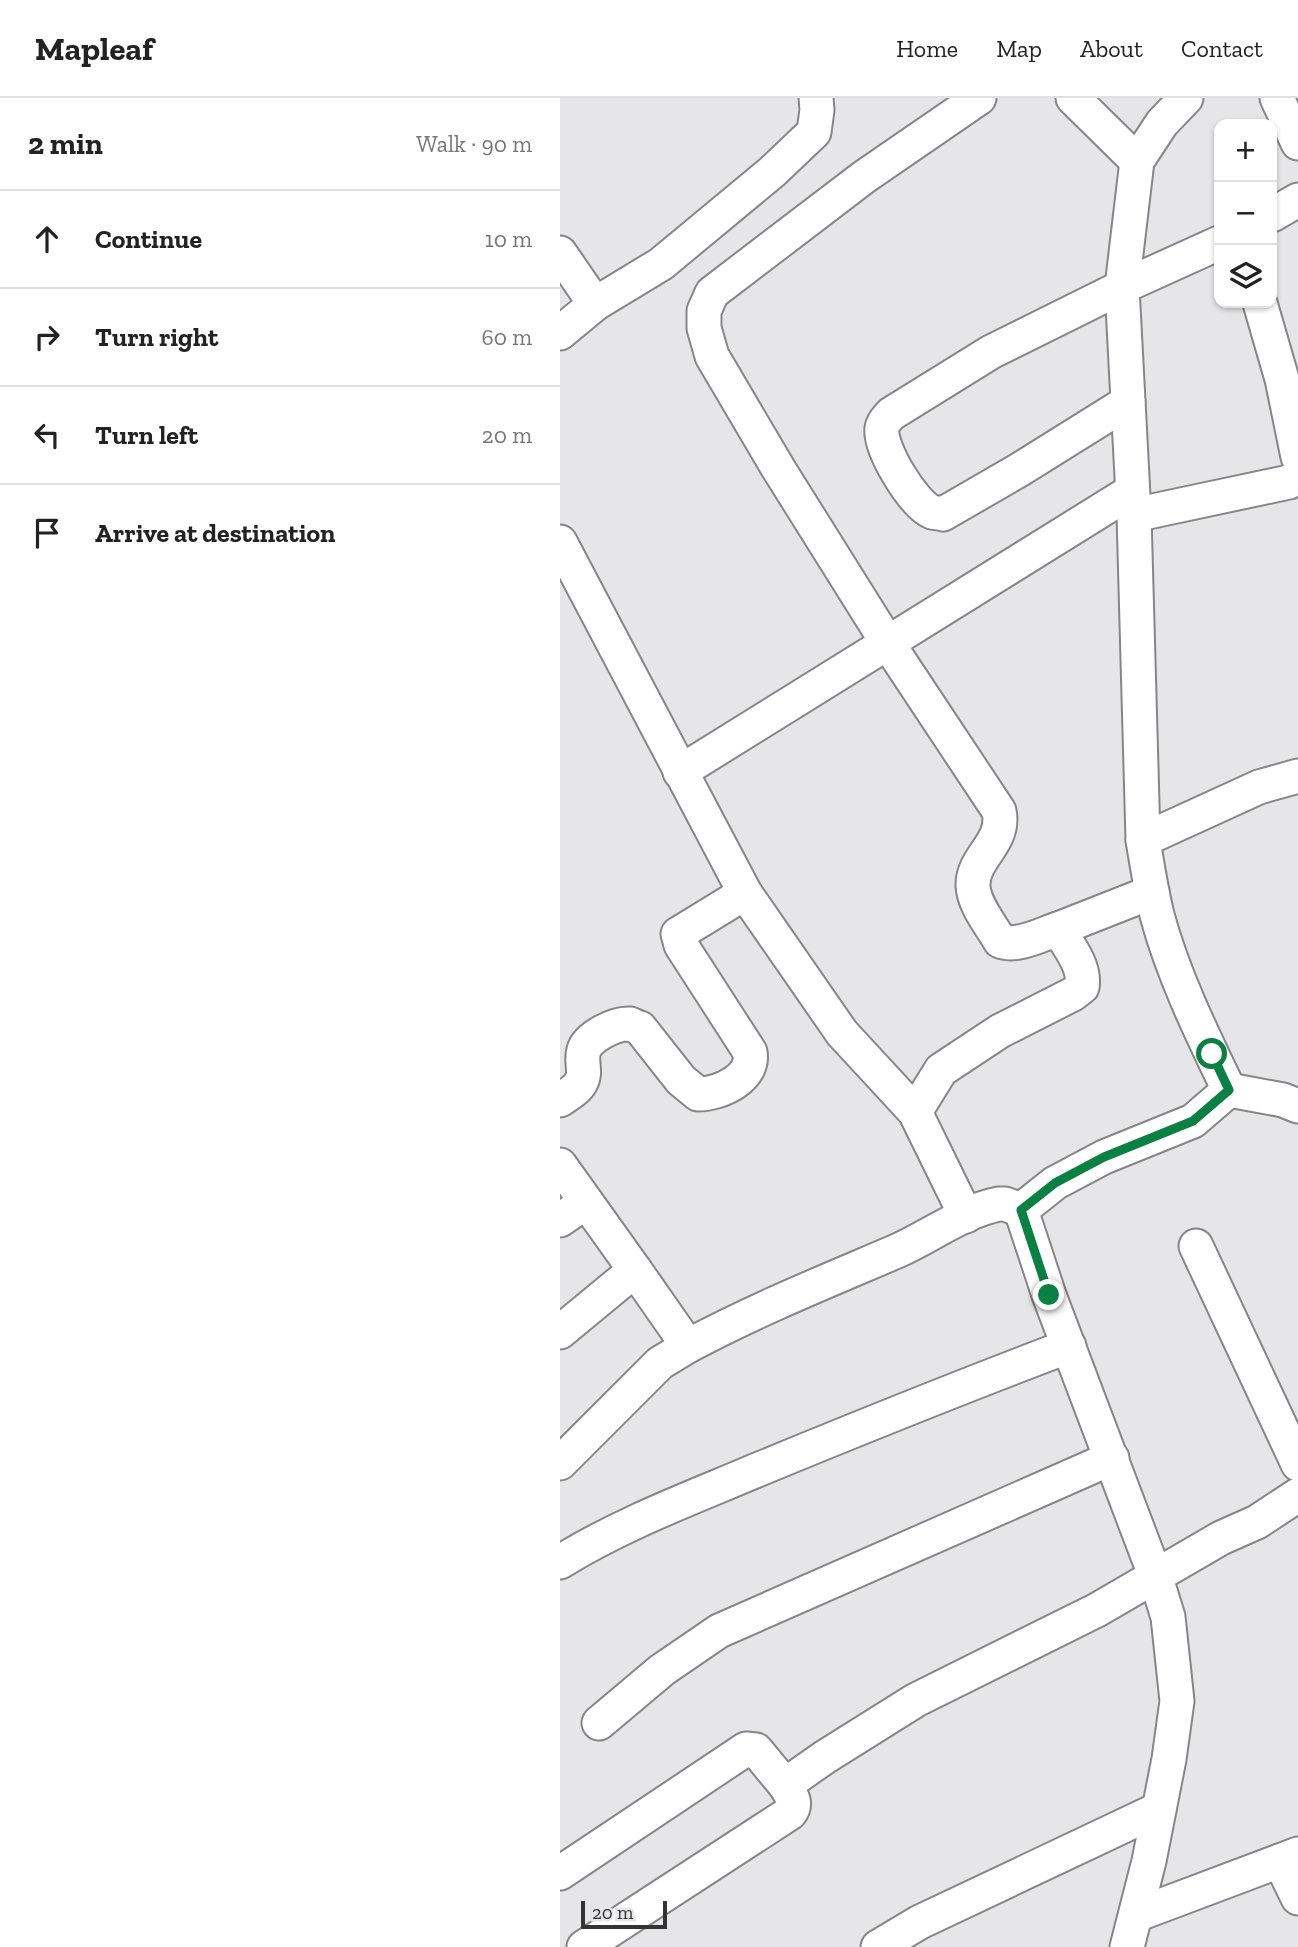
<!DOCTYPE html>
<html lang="en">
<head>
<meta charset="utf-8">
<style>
  :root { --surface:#fff; --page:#f2f2f2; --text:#222; --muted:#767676; --line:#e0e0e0 }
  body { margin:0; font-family:"Zilla Slab",serif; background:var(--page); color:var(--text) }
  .controls { position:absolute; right:21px; top:21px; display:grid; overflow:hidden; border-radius:14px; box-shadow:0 2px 5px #0004 }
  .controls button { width:63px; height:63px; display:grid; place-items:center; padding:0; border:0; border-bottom:2px solid var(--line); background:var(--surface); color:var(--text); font:35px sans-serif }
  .scale { position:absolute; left:21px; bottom:18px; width:86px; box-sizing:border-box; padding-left:7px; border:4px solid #333334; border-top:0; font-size:19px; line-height:24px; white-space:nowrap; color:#333334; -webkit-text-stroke:5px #e6e6e8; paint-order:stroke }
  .stop { position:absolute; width:21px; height:21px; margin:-16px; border:5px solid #0b8043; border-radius:50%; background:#fff }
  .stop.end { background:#0b8043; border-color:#fff; box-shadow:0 2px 7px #0008 }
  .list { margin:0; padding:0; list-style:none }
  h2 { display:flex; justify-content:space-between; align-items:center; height:91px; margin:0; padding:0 28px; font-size:30px }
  h2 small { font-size:23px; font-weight:400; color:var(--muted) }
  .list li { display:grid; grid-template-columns:46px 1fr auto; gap:21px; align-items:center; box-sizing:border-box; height:98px; padding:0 28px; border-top:2px solid var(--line) }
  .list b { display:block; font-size:26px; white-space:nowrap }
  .list em { font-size:23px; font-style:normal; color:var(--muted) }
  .icon { flex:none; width:38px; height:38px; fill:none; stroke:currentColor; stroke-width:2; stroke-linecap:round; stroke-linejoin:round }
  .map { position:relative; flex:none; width:738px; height:1849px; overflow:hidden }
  header { display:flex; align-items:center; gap:42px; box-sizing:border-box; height:98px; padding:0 35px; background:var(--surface); border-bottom:2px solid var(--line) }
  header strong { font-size:33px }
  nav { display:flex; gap:38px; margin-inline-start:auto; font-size:24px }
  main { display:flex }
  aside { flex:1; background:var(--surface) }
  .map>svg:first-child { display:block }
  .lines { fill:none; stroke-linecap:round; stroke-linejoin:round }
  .minor-casing { stroke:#868688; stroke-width:37 }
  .minor { stroke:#fff; stroke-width:33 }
  .route { stroke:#0b8043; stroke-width:9 }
</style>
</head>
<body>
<header>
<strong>Mapleaf</strong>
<nav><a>Home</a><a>Map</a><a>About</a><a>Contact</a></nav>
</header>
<main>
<aside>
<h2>2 min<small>Walk · 90 m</small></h2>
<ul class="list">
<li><svg class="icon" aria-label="ahead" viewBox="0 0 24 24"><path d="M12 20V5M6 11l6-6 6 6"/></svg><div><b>Continue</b></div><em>10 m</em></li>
<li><svg class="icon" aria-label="right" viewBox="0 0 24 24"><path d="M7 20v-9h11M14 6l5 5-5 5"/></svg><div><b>Turn right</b></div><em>60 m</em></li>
<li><svg class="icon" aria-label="left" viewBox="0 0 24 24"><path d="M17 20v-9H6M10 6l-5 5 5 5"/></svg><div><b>Turn left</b></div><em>20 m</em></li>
<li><svg class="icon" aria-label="arrive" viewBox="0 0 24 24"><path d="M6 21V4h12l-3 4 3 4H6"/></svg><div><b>Arrive at destination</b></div></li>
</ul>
</aside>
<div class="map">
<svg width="738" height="1849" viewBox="0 0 738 1849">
  <rect width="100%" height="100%" fill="#e6e6e8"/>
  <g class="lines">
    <defs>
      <g id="minor">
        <path d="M 419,0 L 304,79 L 152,195 L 144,213 L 144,230 L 152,258 L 218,370 L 327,544 L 439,713 C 446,745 412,759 413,788 C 414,807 431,827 440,843 C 457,850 482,836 498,831"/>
        <polyline points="513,0 577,63"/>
        <polyline points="717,0 738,45"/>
        <polyline points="712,117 738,102"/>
        <polyline points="0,155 35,206 0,235"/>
        <polyline points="700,205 722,281 738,359"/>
        <polyline points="35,206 101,166 212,74 254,34 257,12 256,0"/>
        <path d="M 568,304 L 459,372 L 383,416 C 381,415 375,415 372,414 C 353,406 319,350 322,330 C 323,324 327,321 331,316 L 431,254 L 562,189 L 659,145"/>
        <polyline points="574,417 729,384 738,378"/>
        <polyline points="0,444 185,795 282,935 355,1014 406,1118"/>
        <polyline points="120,674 572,393"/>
        <polyline points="583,742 699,689 738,678"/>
        <polyline points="669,992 723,1002 738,1008"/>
        <path d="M 0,1002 C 7,997 17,992 21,984 C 27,974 20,963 24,952 C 28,939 55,925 70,926 C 73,927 76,929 80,930 L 121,982 L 138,996 C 160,996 195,980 190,954 L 121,847 L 118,836 L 185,795"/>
        <path d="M 355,1014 L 381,972 L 440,933 L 513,896 L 522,889 C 526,869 508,847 498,831 L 592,794"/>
        <polyline points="0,1067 75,1172"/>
        <polyline points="0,1122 26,1104"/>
        <polyline points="636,1148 738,1366"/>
        <path d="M 0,1234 L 75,1172 L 128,1248 C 195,1212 267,1183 337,1153 C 371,1138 403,1113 439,1106 L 445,1106 L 461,1112"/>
        <polyline points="0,1365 100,1265 128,1248"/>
        <path d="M 0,1464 C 63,1425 134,1399 202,1370 C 304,1328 406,1287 509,1248"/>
        <polyline points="39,1625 102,1572 159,1533 552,1360"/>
        <polyline points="720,1763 738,1800"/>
        <polyline points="0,1775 186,1651 196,1652 225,1687"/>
        <polyline points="576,1817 738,1756"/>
        <path d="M 24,1849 L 230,1715 C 238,1705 231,1697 225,1687 L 265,1659 L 356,1602 L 537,1512 L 661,1440 L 697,1424 L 738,1397"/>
        <polyline points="318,1849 360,1824 599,1711"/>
        <path d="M 567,1849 L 589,1763 L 609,1661 L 617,1603 L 608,1519 L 595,1477 L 489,1197 L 461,1112 L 495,1085 L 544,1059 L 633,1023 L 669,992 C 642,936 613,877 597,817 C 591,792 587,767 583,742 L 574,417 L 562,189 L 577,63 L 602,25 L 626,0"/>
      </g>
    </defs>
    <use href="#minor" class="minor-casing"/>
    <use href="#minor" class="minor"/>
  </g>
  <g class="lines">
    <polyline class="route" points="489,1197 461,1112 495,1085 544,1059 633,1023 669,992 652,956"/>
  </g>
</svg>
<div class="controls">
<button>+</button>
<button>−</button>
<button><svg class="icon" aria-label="layers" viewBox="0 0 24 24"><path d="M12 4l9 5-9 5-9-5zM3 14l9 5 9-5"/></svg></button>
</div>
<div class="scale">20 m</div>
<div class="stop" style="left:652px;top:956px"></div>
<div class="stop end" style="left:489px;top:1197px"></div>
</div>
</main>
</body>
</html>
